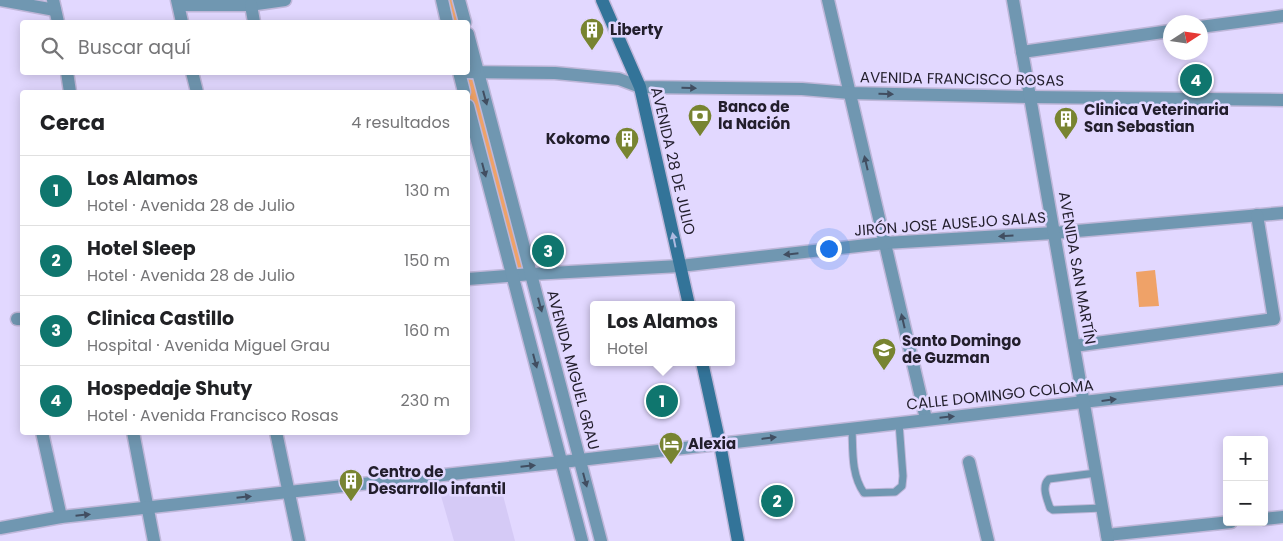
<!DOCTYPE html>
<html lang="es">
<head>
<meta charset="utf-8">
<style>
  :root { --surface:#fff; --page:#f2f2f2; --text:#202124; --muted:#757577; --line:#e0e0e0; --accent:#0f766e }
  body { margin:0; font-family:Poppins,sans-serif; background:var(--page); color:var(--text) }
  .controls { position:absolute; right:15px; bottom:15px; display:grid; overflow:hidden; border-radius:5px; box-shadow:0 2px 12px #0003 }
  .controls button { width:45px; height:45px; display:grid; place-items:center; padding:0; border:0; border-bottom:1px solid var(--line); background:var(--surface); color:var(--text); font:25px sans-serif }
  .compass { position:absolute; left:1163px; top:15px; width:45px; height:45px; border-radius:50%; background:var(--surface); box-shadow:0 2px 12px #0003; rotate:78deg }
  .you { position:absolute; left:828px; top:248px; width:18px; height:18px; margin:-12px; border:4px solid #fff; border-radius:50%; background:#1a73e8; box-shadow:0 0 0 8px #1a73e833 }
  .badge { display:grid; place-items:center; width:32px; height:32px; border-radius:50%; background:var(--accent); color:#fff; font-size:16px; font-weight:700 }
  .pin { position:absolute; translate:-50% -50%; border:2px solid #fff; box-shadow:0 1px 5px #0006 }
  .popup { position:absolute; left:590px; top:301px; width:145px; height:65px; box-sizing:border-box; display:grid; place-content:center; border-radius:5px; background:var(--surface); filter:drop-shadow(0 1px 4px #0005); font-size:16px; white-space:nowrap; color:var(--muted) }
  .popup b { font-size:19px; color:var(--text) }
  .popup::after { content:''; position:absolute; left:50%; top:100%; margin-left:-10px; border:10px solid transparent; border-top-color:var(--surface) }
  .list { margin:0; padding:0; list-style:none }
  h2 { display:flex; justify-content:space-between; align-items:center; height:65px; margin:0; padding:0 20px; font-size:21px }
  h2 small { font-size:16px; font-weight:400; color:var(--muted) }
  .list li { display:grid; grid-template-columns:32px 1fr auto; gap:15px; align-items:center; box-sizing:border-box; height:70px; padding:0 20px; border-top:1px solid var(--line) }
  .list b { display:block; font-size:19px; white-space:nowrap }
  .list p { margin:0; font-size:16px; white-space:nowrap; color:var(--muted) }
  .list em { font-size:16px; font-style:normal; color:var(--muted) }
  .icon { flex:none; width:28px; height:28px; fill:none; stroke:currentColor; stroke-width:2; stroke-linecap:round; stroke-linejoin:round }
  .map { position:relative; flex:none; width:1283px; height:541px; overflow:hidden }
  .search { position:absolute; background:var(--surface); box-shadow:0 2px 12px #0003; left:20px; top:20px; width:450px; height:55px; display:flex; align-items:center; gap:12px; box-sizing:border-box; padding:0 18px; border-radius:5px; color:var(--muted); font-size:19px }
  .panel { position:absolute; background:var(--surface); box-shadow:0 2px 12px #0003; left:20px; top:90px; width:450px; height:345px; border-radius:5px }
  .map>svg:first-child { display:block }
  .built { fill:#d5caf6 }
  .green { fill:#efa268 }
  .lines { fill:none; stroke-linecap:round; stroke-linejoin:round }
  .service-casing { stroke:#bfb7d9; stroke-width:9 }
  .minor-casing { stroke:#bfb7d9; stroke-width:15 }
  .tertiary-casing { stroke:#bfb7d9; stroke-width:15 }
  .secondary-casing { stroke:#bfb7d9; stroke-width:15 }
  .service { stroke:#7097b1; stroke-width:7 }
  .minor { stroke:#7097b1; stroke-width:12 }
  .tertiary { stroke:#7097b1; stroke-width:12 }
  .secondary { stroke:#337499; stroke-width:12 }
  .oneway { fill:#414e61 }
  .oneway2 { fill:#aebae0 }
  .labels { text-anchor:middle; stroke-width:5; stroke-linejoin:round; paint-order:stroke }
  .poi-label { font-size:15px; font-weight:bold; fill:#221e2c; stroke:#e2d8ff; text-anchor:start }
  .street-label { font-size:15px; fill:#221e2c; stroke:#e2d8ff }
</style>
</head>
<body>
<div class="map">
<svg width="1283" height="541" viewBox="0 0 1283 541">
  <rect width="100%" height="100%" fill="#e2d8ff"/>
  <polygon class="built" points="499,480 515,541 454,541 439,489"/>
  <g class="green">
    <polygon points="446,0 455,0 461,22 451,22"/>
    <polygon points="462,78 476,80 527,270 514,272 468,99 468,92"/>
    <polygon points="1155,270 1159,306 1139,307 1136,272"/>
  </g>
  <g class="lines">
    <defs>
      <g id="service">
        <path d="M 852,428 C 853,450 851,475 864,493 L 895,492 L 902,486 L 903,476 L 899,423"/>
        <path d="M 1096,473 L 1049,479 C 1041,486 1047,499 1050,508 L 1053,510 L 1103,508"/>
      </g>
      <g id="minor">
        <polyline points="0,0 55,10"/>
        <polyline points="53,0 58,22"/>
        <polyline points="177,0 182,22"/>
        <polyline points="828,0 926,419"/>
        <polyline points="179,5 251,5 285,0"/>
        <polyline points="251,5 254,22"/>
        <polyline points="1200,27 1283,16"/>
        <polyline points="1022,52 1170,31"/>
        <polyline points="67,72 70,92"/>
        <polyline points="192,72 197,92"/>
        <polyline points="460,72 555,73 619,79 640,87 802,89 850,93 1030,97 1283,100"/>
        <polyline points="468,279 532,274 680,266 885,243 1054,233 1283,213"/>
        <polyline points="17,319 22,319"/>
        <polyline points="1074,346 1274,319 1257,215"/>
        <polyline points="42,432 61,517"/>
        <polyline points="133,432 154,541"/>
        <polyline points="276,432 299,541"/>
        <polyline points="969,462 988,541"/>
        <polyline points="1264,519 1283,517"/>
        <polyline points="0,528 61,517 580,460 1283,379"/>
        <polyline points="1107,535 1231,522"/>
      </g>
      <g id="tertiary">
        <polyline points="442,0 447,22"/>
        <polyline points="459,0 465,22"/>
        <polyline points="1013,0 1108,541"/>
        <polyline points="468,34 601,541"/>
        <polyline points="459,72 464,92"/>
        <polyline points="468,106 582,541"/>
      </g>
      <g id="secondary">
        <polyline points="602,0 640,87 689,305"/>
        <polyline points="702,362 720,444 738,541"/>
      </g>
    </defs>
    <use href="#service" class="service-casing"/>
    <use href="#minor" class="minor-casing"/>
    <use href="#tertiary" class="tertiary-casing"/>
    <use href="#secondary" class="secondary-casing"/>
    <use href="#service" class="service"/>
    <use href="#minor" class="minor"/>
    <use href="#tertiary" class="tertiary"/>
    <use href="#secondary" class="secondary"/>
  </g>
  <defs><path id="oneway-solid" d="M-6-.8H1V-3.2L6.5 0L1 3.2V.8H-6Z" transform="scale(1.25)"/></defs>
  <g class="oneway">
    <use href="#oneway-solid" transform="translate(689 88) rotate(1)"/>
    <use href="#oneway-solid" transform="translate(886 94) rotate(1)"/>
    <use href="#oneway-solid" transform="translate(485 98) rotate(75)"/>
    <use href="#oneway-solid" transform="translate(866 163) rotate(-103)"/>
    <use href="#oneway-solid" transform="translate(484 170) rotate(75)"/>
    <use href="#oneway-solid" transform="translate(1006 236) rotate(177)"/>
    <use href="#oneway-solid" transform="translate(791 254) rotate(174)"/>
    <use href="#oneway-solid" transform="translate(540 305) rotate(75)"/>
    <use href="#oneway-solid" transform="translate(903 321) rotate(-103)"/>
    <use href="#oneway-solid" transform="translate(535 361) rotate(75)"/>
    <use href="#oneway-solid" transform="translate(1109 400) rotate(-7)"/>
    <use href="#oneway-solid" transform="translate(947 417) rotate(-6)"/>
    <use href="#oneway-solid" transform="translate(769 438) rotate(-7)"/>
    <use href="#oneway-solid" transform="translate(528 466) rotate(-6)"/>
    <use href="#oneway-solid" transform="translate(585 480) rotate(75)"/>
    <use href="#oneway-solid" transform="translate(244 497) rotate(-6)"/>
    <use href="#oneway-solid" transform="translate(83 515) rotate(-6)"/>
  </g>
  <use class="oneway2" href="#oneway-solid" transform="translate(674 240) rotate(-102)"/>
  <defs>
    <symbol id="building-pin" viewBox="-11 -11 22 30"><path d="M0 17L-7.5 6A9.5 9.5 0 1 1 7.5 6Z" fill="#788431" stroke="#e2d8ff"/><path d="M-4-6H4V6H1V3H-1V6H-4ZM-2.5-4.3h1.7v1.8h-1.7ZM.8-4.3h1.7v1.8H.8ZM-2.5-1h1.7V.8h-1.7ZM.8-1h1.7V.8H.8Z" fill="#fff"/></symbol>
    <symbol id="bank-pin" viewBox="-11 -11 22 30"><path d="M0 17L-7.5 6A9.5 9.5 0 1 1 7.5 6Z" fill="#788431" stroke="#e2d8ff"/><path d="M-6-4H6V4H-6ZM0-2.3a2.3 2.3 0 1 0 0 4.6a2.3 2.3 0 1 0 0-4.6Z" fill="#fff"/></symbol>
    <symbol id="school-pin" viewBox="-11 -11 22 30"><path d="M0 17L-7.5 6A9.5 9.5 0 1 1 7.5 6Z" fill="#788431" stroke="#e2d8ff"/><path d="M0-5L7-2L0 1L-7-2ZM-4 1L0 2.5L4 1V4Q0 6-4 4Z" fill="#fff"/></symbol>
    <symbol id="hotel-pin" viewBox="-11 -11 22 30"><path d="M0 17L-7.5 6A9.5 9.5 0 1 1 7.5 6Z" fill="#788431" stroke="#e2d8ff"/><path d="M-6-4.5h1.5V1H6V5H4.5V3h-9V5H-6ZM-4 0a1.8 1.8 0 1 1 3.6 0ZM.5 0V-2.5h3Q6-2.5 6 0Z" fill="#fff"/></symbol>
  </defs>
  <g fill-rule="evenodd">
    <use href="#building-pin" x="578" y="16" width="28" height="38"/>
    <use href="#bank-pin" x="686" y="102" width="28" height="38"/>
    <use href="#building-pin" x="1052" y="105" width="28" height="38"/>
    <use href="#building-pin" x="613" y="125" width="28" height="38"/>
    <use href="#school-pin" x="870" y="336" width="28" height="38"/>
    <use href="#hotel-pin" x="657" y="430" width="28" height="38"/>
    <use href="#building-pin" x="337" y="467" width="28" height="38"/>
  </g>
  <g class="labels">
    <g class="poi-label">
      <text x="610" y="35">Liberty</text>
      <text x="718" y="112">Banco de<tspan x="718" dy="17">la Nación</tspan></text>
      <text x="1084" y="115">Clinica Veterinaria<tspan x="1084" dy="17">San Sebastian</tspan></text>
      <text x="610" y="144" text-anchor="end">Kokomo</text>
      <text x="902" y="346">Santo Domingo<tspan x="902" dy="17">de Guzman</tspan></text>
      <text x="688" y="449">Alexia</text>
      <text x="368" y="477">Centro de<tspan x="368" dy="17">Desarrollo infantil</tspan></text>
    </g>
    <g class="street-label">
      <text transform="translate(962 79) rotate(1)" y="5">AVENIDA FRANCISCO ROSAS</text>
      <text transform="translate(673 161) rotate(77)" y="5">AVENIDA 28 DE JULIO</text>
      <text transform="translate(950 224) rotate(-4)" y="5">JIRÓN JOSE AUSEJO SALAS</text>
      <text transform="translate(1077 268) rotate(80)" y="5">AVENIDA SAN MARTÍN</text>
      <text transform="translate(573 370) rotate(75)" y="5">AVENIDA MIGUEL GRAU</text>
      <text transform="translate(1000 395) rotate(-6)" y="5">CALLE DOMINGO COLOMA</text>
    </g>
  </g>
</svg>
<div class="controls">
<button>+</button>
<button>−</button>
</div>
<svg class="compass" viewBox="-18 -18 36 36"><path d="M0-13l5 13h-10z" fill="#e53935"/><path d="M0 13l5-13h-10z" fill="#757577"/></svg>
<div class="you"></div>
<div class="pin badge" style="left:662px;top:401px">1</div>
<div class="popup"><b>Los Alamos</b>Hotel</div>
<div class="pin badge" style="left:777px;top:501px">2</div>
<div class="pin badge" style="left:548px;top:251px">3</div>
<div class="pin badge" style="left:1196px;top:80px">4</div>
<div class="search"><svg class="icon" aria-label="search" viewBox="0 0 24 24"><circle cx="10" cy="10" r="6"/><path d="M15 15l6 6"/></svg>Buscar aquí</div>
<section class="panel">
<h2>Cerca<small>4 resultados</small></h2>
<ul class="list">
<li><span class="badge">1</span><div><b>Los Alamos</b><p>Hotel · Avenida 28 de Julio</p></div><em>130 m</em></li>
<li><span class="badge">2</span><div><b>Hotel Sleep</b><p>Hotel · Avenida 28 de Julio</p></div><em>150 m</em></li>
<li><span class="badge">3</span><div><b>Clinica Castillo</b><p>Hospital · Avenida Miguel Grau</p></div><em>160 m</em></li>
<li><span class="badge">4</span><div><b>Hospedaje Shuty</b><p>Hotel · Avenida Francisco Rosas</p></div><em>230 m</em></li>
</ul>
</section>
</div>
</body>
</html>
